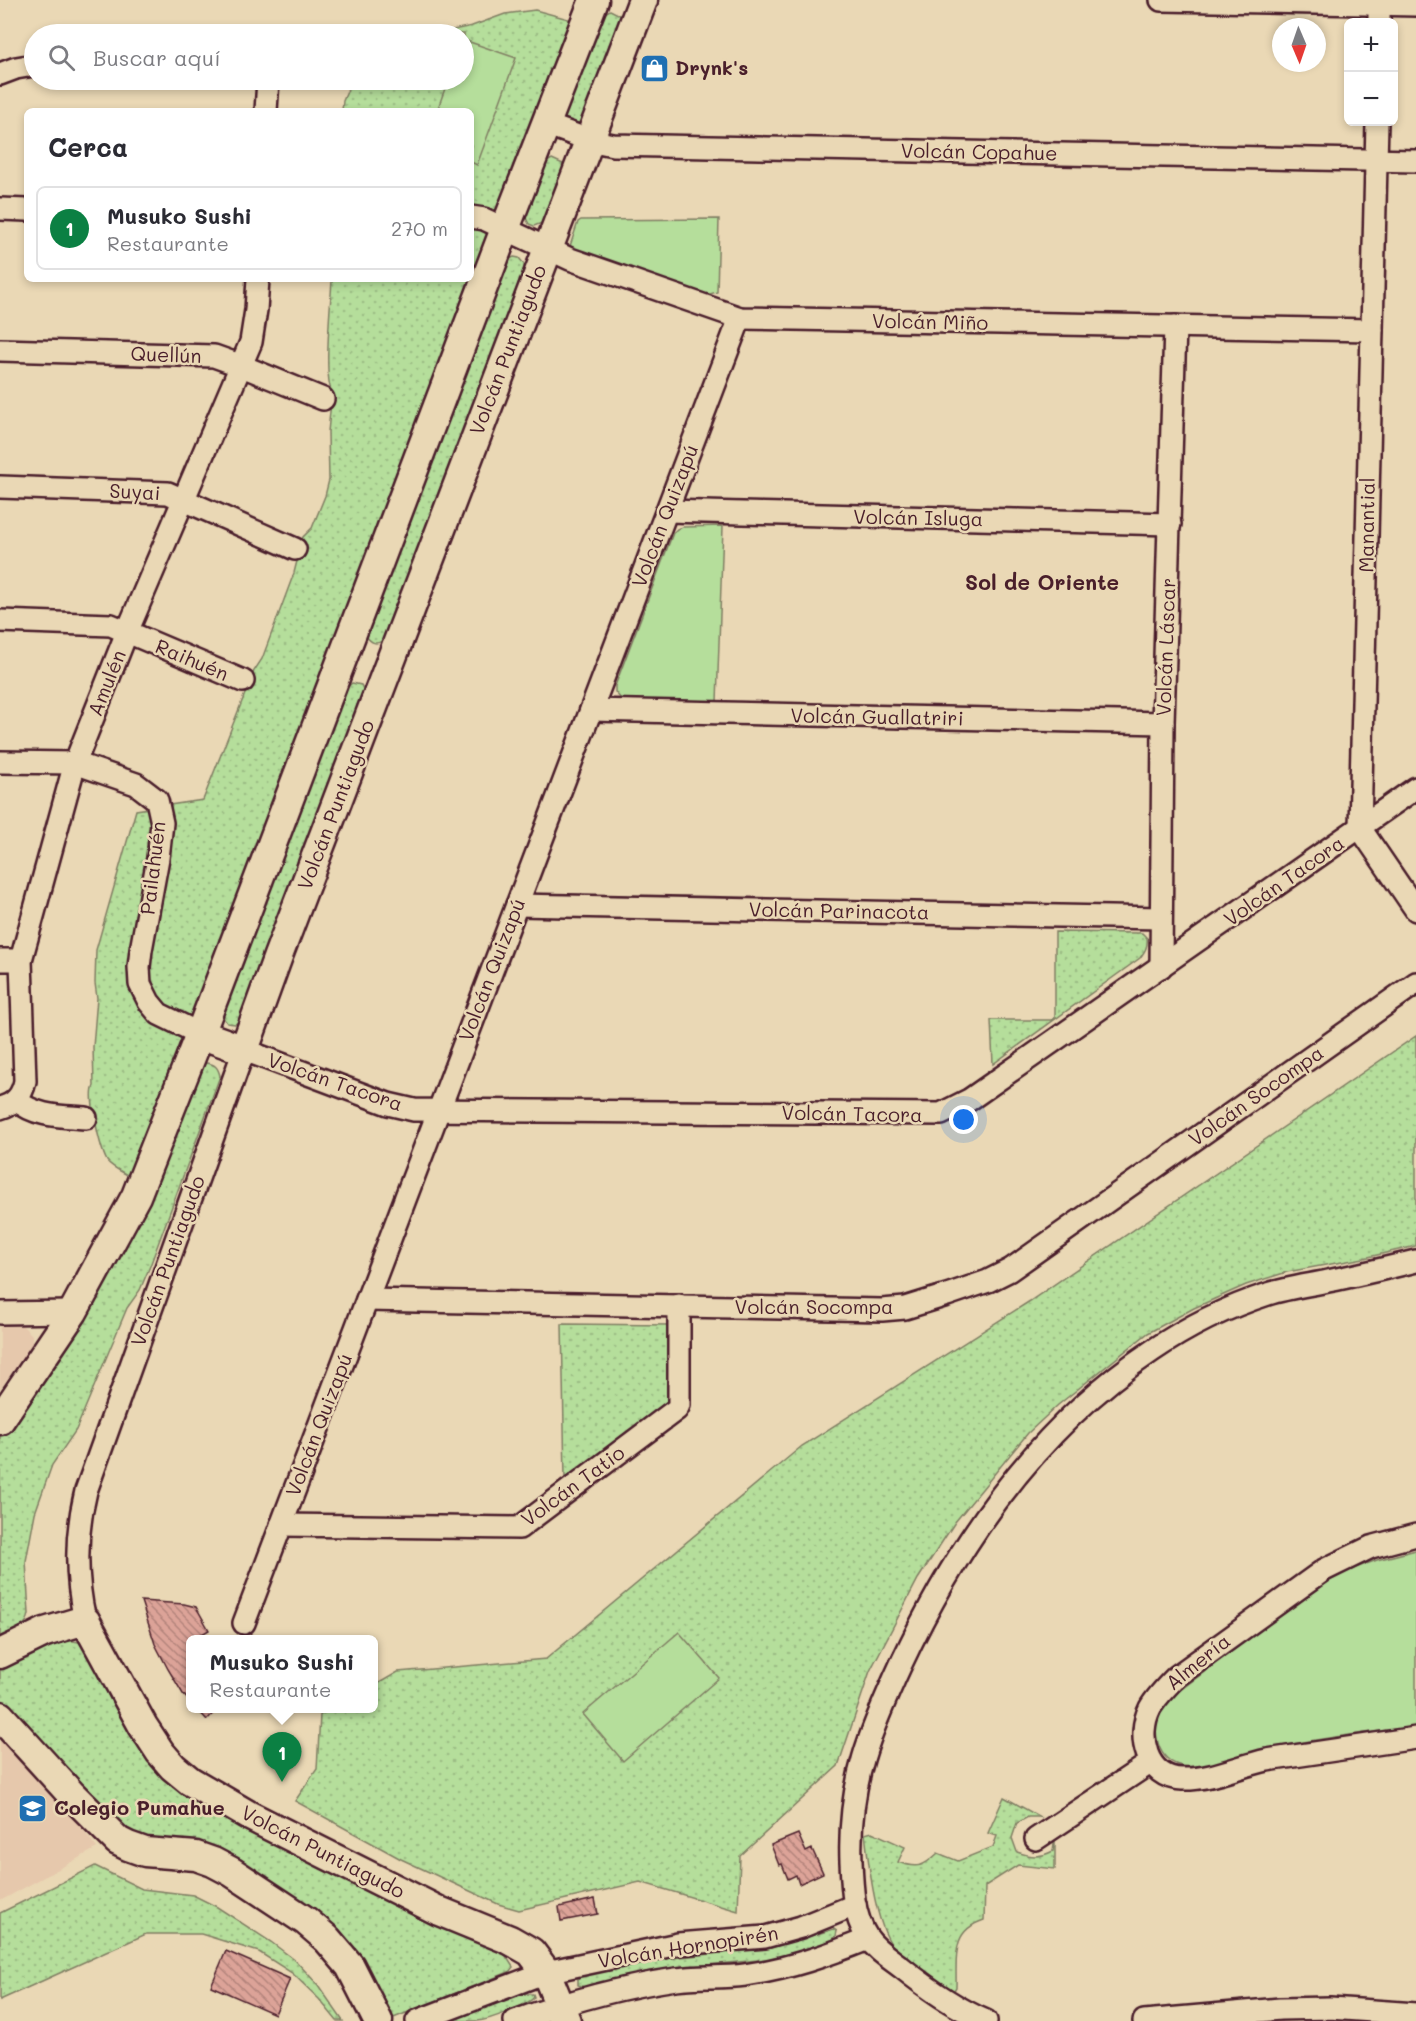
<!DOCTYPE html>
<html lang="es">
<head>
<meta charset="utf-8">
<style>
  :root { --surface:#fff; --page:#f7f7f7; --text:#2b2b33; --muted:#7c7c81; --line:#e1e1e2; --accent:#0b8043 }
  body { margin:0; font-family:Mali,sans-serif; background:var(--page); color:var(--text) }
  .controls { position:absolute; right:18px; top:18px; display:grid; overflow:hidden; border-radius:9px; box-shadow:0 3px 9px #0003 }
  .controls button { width:54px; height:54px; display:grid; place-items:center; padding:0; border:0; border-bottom:2px solid var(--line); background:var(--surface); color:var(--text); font:30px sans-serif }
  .compass { position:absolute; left:1272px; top:18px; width:54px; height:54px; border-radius:50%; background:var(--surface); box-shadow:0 3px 9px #0003; rotate:178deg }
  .you { position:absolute; left:964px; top:1120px; width:21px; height:21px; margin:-15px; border:4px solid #fff; border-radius:50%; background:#1a73e8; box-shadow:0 0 0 9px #1a73e833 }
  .badge { display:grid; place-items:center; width:39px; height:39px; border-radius:50%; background:var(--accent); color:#fff; font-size:20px; font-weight:700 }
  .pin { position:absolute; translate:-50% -50px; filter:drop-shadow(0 2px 3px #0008) }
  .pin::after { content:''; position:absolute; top:32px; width:21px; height:18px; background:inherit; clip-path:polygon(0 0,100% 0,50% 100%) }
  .popup { position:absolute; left:186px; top:1635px; width:192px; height:78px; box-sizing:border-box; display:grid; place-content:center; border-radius:9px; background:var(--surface); filter:drop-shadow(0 2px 4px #0005); font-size:20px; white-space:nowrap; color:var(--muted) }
  .popup b { font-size:22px; color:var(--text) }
  .popup::after { content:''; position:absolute; left:50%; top:100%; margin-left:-12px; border:12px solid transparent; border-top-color:var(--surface) }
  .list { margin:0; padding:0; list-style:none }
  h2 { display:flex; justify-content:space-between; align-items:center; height:78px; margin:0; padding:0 24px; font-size:26px }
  h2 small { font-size:20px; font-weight:400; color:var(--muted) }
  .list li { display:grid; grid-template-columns:39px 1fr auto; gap:18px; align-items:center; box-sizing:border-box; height:84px; margin:0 12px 12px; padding:0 12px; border:2px solid var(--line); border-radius:9px }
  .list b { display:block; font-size:22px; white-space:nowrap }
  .list p { margin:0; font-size:20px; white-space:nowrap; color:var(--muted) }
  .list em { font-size:20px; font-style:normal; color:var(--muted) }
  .icon { flex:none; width:33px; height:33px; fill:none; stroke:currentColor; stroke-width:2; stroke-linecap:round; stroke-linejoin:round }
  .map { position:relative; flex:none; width:1416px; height:2021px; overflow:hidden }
  .search { position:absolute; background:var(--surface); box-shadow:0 3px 9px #0003; left:24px; top:24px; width:450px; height:66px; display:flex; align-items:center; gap:15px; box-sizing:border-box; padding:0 21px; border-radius:33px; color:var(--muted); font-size:22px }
  .panel { position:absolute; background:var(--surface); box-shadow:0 3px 9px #0003; left:24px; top:108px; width:450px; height:174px; border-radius:9px }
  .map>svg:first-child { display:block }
  .built { fill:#e6c8ac }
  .grass { fill:url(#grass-dots); stroke:#807e63; stroke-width:1.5 }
  .park { fill:#b5de9b; stroke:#807e63; stroke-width:1.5 }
  .building { fill:url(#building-back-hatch); stroke:#4a1f2b; stroke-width:1.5 }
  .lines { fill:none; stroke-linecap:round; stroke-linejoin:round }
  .minor-casing { stroke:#4a1f2b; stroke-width:26 }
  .secondary-casing { stroke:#4a1f2b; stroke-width:33 }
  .minor { stroke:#ead8b5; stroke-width:21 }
  .secondary { stroke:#ead8b5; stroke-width:28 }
  .labels { text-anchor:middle; stroke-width:5; stroke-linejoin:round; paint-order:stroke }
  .poi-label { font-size:20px; font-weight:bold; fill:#4a1f2b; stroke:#ead8b5; text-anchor:start }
  .street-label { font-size:20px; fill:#4a1f2b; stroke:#ead8b5 }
  .neighbourhood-label { font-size:21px; font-weight:bold; fill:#4a1f2b; stroke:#ead8b5 }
</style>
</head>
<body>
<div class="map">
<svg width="1416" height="2021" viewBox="0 0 1416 2021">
  <defs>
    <pattern id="grass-dots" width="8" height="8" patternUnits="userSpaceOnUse" patternTransform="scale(1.5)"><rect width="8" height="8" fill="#b5de9b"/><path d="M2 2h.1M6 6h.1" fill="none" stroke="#9dbe86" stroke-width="1.8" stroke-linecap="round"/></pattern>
    <pattern id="building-back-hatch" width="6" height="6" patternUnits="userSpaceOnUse" patternTransform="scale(1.5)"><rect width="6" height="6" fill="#dca398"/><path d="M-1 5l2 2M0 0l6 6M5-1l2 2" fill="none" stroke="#b4847c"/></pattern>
  </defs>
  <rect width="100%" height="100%" fill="#ead8b5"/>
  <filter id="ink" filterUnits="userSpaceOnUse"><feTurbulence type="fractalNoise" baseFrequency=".0167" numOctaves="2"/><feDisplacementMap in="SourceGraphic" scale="12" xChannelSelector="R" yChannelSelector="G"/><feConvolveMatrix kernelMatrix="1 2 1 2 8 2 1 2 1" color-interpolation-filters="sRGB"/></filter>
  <g filter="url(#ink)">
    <g class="built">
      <polygon points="0,1323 20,1323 32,1335 32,1346 0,1389"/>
      <polygon points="0,1727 35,1768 97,1848 0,1901"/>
    </g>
    <g class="grass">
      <path d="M 535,10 L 572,20 L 131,1177 C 124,1173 111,1167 107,1161 C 100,1148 88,1097 94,1086 L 93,1047 L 97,998 L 95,983 L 96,950 L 136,810 L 203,800 L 254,671 L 262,659 L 294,573 L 303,537 L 312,528 L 325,496 L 329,480 L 328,432 L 332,392 C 323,377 331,302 332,279 L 471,279 L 471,111 L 342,111 L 343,101 L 352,80 L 464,80 L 464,34 L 434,34 L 472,26 L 505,14 Z"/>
      <polygon points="610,10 620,15 622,21 585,122 578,127 563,120 564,114 601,15"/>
      <polygon points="552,159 563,164 563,169 542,223 534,226 529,224 525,216 547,162"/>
      <path d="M 514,257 L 519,258 L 524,264 L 524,268 L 385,639 C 376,646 371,643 365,635 L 507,260 Z"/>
      <polygon points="352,683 361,685 365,693 241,1021 235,1024 227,1023 222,1016 343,691"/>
      <path d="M 1055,932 L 1142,933 L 1147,938 C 1148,947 1145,951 1140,958 L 993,1064 L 991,1020 L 1052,1020 L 1055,1018 Z"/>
      <polygon points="1416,1036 1416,1246 1364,1258 1287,1272 1246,1285 1194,1308 1148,1333 1058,1405 1028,1433 955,1522 918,1579 870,1671 838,1766 740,1856 738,1911 640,1882 519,1910 498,1904 401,1859 295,1801 317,1769 320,1715 332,1709 374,1708 374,1686 398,1672 546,1659 802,1446 1030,1301"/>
      <path d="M 206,1063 C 215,1064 218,1067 220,1076 L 150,1266 L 140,1290 L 127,1308 L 76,1430 L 52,1465 L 35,1513 L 26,1561 L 29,1614 C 27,1628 13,1632 0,1637 L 0,1433 L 201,1066 Z"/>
      <polygon points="562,1324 671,1325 671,1402 565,1478"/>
      <polygon points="67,1640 79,1642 88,1654 111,1701 129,1731 149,1761 167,1782 230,1821 493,1947 506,1956 513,1967 509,1972 391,2019 368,1975 167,1846 115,1827 19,1724 0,1700 0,1666 19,1655"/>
      <path d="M 1004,1797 L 1040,1817 L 1028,1817 L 1017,1823 L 1012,1838 L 1017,1852 C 1031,1857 1040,1858 1053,1851 L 1055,1835 L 1055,1869 L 1018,1865 L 985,1886 L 984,1920 C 950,1931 957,1958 956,1987 L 953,1992 C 934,1979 912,1967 896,1950 C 875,1929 869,1864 865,1834 L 872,1832 L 905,1847 L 898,1862 C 918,1869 923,1867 938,1853 L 958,1861 L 993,1847 L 997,1836 L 988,1833 Z"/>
      <polygon points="95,1866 142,1889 193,1895 217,1907 271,1942 296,1961 318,1985 343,2021 337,2021 319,1999 292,1973 259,1952 201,1934 146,1934 0,2000 0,1913"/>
      <polygon points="834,1929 837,1931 836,1936 832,1940 815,1947 768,1959 650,1971 584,1987 578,1985 578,1977 584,1975 661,1959 770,1948"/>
      <path d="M 521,1994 L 533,1994 L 534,1997 C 529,2005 489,2020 478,2021 C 469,2021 459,2021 450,2021 Z"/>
    </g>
    <g class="park">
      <polygon points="464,40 516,58 477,165 471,162 471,111 437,111 448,80 464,80"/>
      <polygon points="719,219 717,292 703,296 574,249 570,246 578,222 581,220"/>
      <polygon points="723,526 717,702 622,700 615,692 615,686 673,533 677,529 683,527"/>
      <path d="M 1416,1550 L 1416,1727 C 1369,1732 1322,1738 1276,1747 C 1264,1749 1252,1753 1240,1756 C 1220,1762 1204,1770 1183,1766 C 1156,1761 1150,1729 1163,1707 C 1166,1703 1171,1698 1175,1694 L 1279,1616 L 1333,1579 L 1350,1570 L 1377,1560 Z"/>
      <polygon points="679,1632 719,1678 623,1761 583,1714"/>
    </g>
    <g class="building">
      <polygon points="141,1601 184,1604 196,1607 209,1630 195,1638 196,1640 190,1640 190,1702 183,1694 168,1669 155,1644"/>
      <polygon points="196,1708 218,1708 207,1720"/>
      <polygon points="798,1834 806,1852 812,1849 823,1873 799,1884 796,1875 788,1879 782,1864 779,1865 771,1845"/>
      <polygon points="595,1899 598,1914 561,1921 559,1907"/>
      <polygon points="226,1951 290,1979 275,2014 211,1986"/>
    </g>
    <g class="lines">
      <defs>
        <g id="minor">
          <polyline points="1161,0 1416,5"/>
          <polyline points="1379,22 1379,4"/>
          <polyline points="0,74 16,68 34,65"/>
          <polyline points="266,111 268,80"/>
          <polyline points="1377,122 1360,828 1416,910"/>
          <polyline points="545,124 589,140 613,145 1416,161"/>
          <polyline points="0,209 27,210"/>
          <polyline points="471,217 484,219 570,259 740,318 1372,330"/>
          <polyline points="0,350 214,356 242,366 323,399"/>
          <polyline points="0,487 168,493 295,549"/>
          <polyline points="667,511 1170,524"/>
          <polyline points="0,621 111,625 243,681"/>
          <polyline points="591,710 1163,723"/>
          <polyline points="0,762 75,763 136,784 157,800 162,823 158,858 141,950 139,967 140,984 149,1002 159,1014 200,1034"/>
          <polyline points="517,905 1161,918"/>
          <polyline points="0,960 21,960"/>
          <polyline points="1161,967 1163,723 1175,326"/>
          <path d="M 16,1100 C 36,1117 61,1116 86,1118"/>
          <path d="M 0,1108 C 15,1104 22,1096 25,1081 L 21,960 L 75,763 L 127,632 L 251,342 L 256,310 L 258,279"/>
          <polyline points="367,1300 882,1310 905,1308 947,1295 988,1281 1010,1270 1416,983"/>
          <polyline points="0,1313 73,1312"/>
          <polyline points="281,1525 519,1528 677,1409 679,1405 679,1305"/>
          <path d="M 1416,1535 L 1371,1547 L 1324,1570 L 1177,1676 C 1167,1686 1157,1696 1150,1708 C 1136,1736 1146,1778 1182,1779 C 1211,1780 1239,1766 1267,1760 L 1416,1738"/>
          <path d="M 85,1620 C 75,1576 75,1535 86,1491 L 244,1050 L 388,1104 L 414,1110 L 941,1114 L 969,1100 L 1416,788"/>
          <polyline points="244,1623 740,318"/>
          <polyline points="1036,1839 1150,1763"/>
          <polyline points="417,2021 546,1972 678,1944 765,1937 801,1927 855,1905"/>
          <path d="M 515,2021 C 567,2002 621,1987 676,1979 C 698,1976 722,1978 745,1975 C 788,1969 828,1955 868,1939"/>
          <path d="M 986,2021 C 955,2008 927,1988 901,1967 C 889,1958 876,1950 867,1937 C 853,1915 852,1886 851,1861 C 848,1783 870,1731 902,1662 C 959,1541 1039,1426 1152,1351 C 1187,1327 1228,1307 1268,1294 C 1287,1288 1309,1285 1328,1281 C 1358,1275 1387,1268 1416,1261"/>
          <polyline points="1144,2021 1280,2009 1330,2008 1416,2014"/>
        </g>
        <g id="secondary">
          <polyline points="200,1034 244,1050 278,956 643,0"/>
          <polyline points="0,1420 73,1312 136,1196 200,1034 505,229 594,0"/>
          <polyline points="0,1654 45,1632 85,1620 143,1726 160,1752 173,1767 190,1781 250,1816 439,1911 510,1940 531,1952 546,1972 566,2021"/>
          <polyline points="0,1716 72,1795 118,1841 128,1846 145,1852 196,1856 213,1862 232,1872 306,1921 327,1939 350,1966 378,2021"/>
        </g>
      </defs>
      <use href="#minor" class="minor-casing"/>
      <use href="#secondary" class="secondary-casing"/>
      <use href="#minor" class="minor"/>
      <use href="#secondary" class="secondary"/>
    </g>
  </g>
  <defs>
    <symbol id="shop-square" viewBox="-11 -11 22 22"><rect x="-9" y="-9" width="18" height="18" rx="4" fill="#1f6fb2" stroke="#ead8b5"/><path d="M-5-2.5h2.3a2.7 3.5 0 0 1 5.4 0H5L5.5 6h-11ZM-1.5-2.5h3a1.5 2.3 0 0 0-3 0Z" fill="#fff"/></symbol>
    <symbol id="school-square" viewBox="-11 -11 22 22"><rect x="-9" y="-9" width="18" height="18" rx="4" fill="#1f6fb2" stroke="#ead8b5"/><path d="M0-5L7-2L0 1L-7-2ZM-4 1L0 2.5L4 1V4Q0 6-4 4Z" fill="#fff"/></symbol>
  </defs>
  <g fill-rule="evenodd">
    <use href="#shop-square" x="638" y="52" width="33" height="33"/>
    <use href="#school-square" x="16" y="1792" width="33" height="33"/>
  </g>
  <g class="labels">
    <g class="poi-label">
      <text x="675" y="75">Drynk's</text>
      <text x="54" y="1815">Colegio Pumahue</text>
    </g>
    <g class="street-label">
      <text transform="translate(979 152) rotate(1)" y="7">Volcán Copahue</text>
      <text transform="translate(930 322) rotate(1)" y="7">Volcán Miño</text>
      <text transform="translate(508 350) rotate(-69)" y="7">Volcán Puntiagudo</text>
      <text transform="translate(166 355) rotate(2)" y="7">Quellún</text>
      <text transform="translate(135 492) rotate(3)" y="7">Suyai</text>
      <text transform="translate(665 516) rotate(-69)" y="7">Volcán Quizapú</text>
      <text transform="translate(918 518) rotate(1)" y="7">Volcán Isluga</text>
      <text transform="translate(1367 525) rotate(-89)" y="7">Manantial</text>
      <text transform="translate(1166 647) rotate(-88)" y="7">Volcán Láscar</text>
      <text transform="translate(192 660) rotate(23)" y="7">Raihuén</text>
      <text transform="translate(107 683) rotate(-68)" y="7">Amulén</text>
      <text transform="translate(877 717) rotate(1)" y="7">Volcán Guallatriri</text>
      <text transform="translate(336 805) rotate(-69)" y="7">Volcán Puntiagudo</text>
      <text transform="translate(153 868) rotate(-83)" y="7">Pailahuén</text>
      <text transform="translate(1284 881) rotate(-35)" y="7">Volcán Tacora</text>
      <text transform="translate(839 911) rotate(1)" y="7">Volcán Parinacota</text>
      <text transform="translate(492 970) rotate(-69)" y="7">Volcán Quizapú</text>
      <text transform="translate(335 1082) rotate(19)" y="7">Volcán Tacora</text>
      <text transform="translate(1256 1096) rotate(-35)" y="7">Volcán Socompa</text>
      <text transform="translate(852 1114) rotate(1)" y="7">Volcán Tacora</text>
      <text transform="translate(168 1261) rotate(-70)" y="7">Volcán Puntiagudo</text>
      <text x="814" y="1314">Volcán Socompa</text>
      <text transform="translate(319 1425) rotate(-69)" y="7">Volcán Quizapú</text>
      <text transform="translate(573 1486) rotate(-36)" y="7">Volcán Tatio</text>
      <text transform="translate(1198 1662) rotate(-39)" y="7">Almería</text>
      <text transform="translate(323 1852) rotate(27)" y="7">Volcán Puntiagudo</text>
      <text transform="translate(688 1947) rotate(-9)" y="7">Volcán Hornopirén</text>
    </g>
    <g class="neighbourhood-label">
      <text x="1042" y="590">Sol de Oriente</text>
    </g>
  </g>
</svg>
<div class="controls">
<button>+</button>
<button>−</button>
</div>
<svg class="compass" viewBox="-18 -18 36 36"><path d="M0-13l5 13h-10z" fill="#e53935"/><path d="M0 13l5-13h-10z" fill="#7c7c81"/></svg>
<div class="you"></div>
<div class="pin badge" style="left:282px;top:1782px">1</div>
<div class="popup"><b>Musuko Sushi</b>Restaurante</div>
<div class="search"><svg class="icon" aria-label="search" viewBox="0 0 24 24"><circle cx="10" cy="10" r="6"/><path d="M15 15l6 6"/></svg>Buscar aquí</div>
<section class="panel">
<h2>Cerca<small></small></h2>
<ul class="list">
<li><span class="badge">1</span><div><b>Musuko Sushi</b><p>Restaurante</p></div><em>270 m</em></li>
</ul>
</section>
</div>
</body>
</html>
